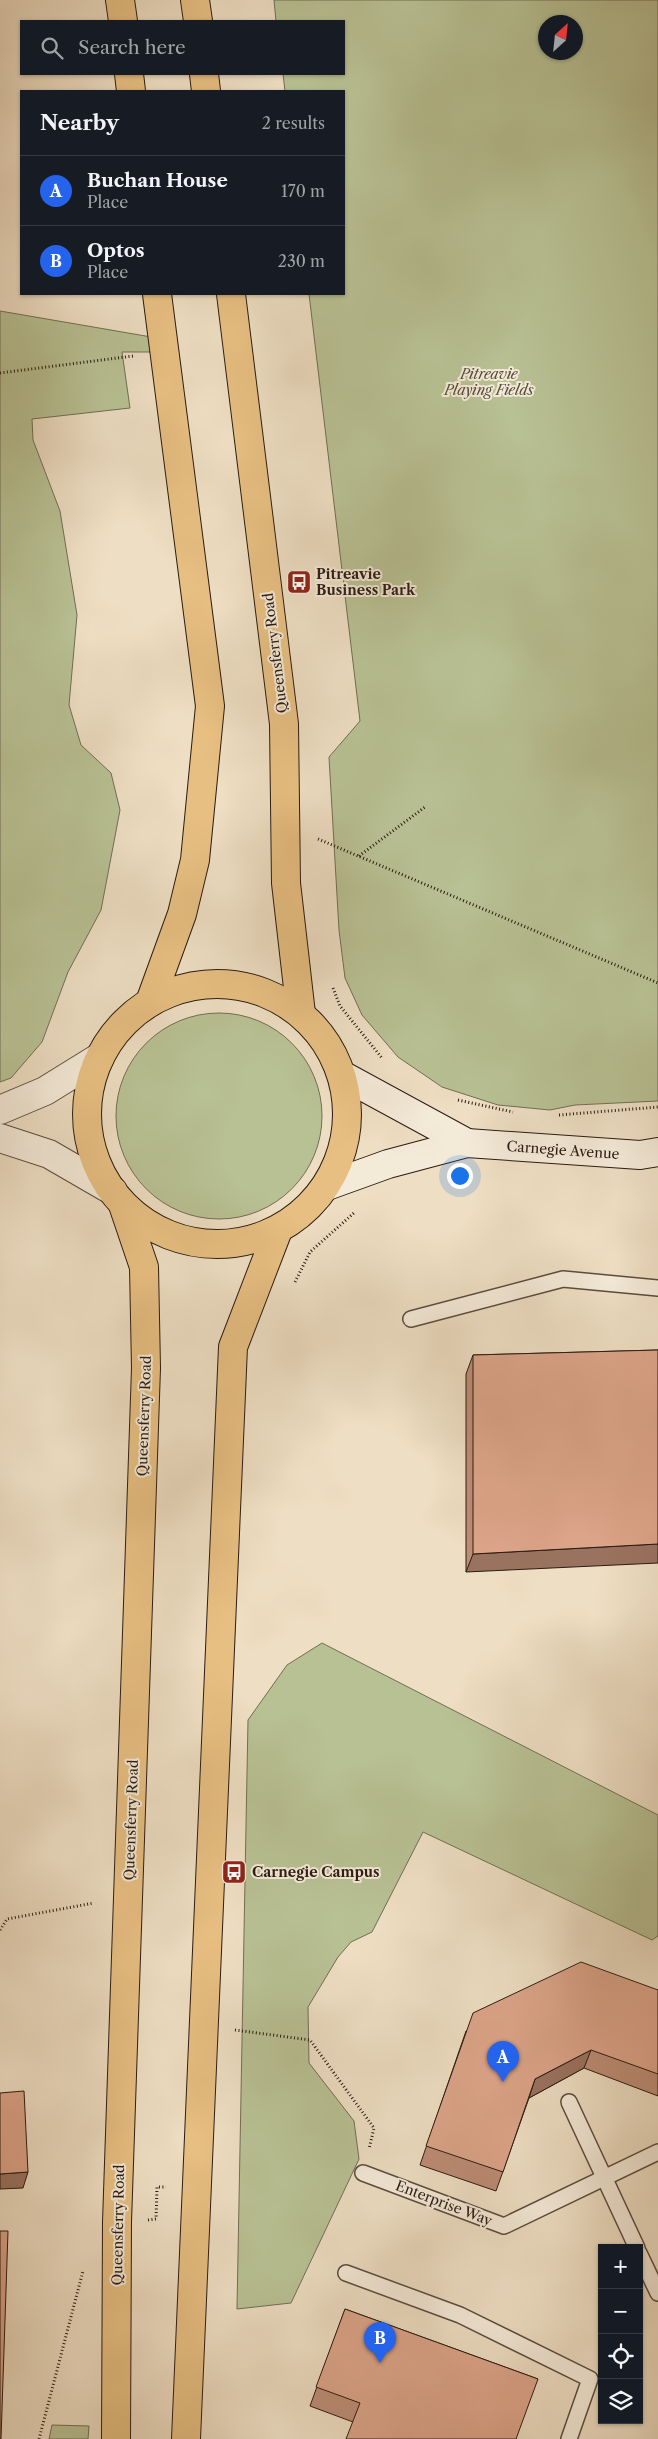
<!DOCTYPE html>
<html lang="en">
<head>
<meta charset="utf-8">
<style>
  :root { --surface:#171b24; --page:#20242c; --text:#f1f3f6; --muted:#9ea1a6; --line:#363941; --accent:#2563eb }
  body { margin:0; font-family:"Libre Caslon Text",serif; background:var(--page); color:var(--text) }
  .controls { position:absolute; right:15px; bottom:15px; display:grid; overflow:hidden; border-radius:0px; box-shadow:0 1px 4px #0004 }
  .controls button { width:45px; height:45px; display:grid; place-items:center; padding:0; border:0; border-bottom:1px solid var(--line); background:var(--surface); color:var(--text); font:25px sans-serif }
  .compass { position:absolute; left:538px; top:15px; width:45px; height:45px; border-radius:50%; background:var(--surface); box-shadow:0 1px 4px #0004; rotate:27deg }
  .you { position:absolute; left:459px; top:1175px; width:18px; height:18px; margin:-12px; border:4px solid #fff; border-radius:50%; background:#1a73e8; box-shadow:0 0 0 8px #1a73e833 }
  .badge { display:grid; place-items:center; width:32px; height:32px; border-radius:50%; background:var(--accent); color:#fff; font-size:16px; font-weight:700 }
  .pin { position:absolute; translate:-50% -41px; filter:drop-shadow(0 1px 2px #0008) }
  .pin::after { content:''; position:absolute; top:26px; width:18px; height:15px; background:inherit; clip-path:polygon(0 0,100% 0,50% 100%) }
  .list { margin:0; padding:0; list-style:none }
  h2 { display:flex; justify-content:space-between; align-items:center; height:65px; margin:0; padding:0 20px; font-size:21px }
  h2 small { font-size:16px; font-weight:400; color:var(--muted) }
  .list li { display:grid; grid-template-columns:32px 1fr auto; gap:15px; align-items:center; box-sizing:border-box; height:70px; padding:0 20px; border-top:1px solid var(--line) }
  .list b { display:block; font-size:19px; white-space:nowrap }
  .list p { margin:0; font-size:16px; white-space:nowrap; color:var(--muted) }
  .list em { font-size:16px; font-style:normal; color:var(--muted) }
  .icon { flex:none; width:28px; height:28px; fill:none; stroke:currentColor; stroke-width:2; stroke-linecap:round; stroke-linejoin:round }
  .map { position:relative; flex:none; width:658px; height:2439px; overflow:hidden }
  .search { position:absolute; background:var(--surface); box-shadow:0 1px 4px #0004; left:20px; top:20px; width:325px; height:55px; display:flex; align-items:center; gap:12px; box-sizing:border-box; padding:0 18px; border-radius:0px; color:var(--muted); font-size:19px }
  .panel { position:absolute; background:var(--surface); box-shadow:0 1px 4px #0004; left:20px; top:90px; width:325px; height:205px; border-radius:0px }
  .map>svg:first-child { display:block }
  .green { fill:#b8c194; stroke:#716e54; fill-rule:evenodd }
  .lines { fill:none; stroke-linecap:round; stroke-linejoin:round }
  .lane-casing { stroke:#5b4c3f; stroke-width:18 }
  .street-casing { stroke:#5b4c3f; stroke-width:30 }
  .secondary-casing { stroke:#2a1b13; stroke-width:30 }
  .primary-casing { stroke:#2a1b13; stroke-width:30 }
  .path { stroke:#2a1b13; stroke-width:3; stroke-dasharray:1 2.5; stroke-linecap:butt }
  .lane { stroke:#f4ead8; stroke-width:15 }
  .street { stroke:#f4ead8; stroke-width:28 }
  .secondary { stroke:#f4ead8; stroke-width:28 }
  .primary { stroke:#e7bf82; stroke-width:28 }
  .wall { fill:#bd8d76; stroke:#2a1b13 }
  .shaded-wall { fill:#9a7360; stroke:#2a1b13 }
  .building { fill:#dca489; stroke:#2a1b13 }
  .labels { text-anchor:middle; stroke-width:4; stroke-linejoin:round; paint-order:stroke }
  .park-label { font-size:14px; font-style:italic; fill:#554d3a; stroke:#f4ead8 }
  .poi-label { font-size:14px; font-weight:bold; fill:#2a1b13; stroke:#f4ead8; text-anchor:start }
  .street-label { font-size:14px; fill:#2a1b13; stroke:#f4ead8 }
</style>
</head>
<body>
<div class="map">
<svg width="658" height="2439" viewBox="0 0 658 2439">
  <rect width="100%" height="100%" fill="#eedec3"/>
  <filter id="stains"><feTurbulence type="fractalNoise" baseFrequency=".004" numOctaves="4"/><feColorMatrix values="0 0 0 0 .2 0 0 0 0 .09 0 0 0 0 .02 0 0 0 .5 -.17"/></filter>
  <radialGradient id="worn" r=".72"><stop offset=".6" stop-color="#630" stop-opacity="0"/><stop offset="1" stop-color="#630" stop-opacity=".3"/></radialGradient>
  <g class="green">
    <path d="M 274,0 L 658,0 L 658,1101 L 575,1105 L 550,1110 L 498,1105 L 442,1087 L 398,1057 L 362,1015 L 345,978 L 339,930 L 329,757 L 360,721 L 309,294 L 344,294 L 344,91 L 285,91 L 283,74 L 344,74 L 344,21 L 276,21 ZM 546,22 L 576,22 L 576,52 L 546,52 Z"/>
    <polygon points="0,311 163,339 165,352 122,352 130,408 32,419 33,440 60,511 77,615 69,705 81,745 111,773 120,810 101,910 68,972 42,1042 11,1078 0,1082"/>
    <circle cx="219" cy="1116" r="103"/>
    <polygon points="322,1643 658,1815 658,1936 652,1940 423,1832 372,1932 351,1942 338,1957 308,2007 309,2063 354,2121 359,2159 291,2303 237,2309 248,1720 287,1665"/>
    <polygon points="52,2425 89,2426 88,2439 49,2439"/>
  </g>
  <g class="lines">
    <defs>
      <g id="lane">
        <polyline points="411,1319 563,1279 658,1288"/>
        <polyline points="569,2102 637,2248"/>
        <polyline points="363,2173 504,2226 658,2152"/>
        <polyline points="639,2253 658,2293"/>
        <polyline points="346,2273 460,2315 590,2379 569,2439"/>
      </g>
      <g id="street">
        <polyline points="0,1110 45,1091 100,1057"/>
        <polyline points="0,1138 49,1154 113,1191"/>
      </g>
      <g id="secondary">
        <polyline points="342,1075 467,1143"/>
        <polyline points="327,1186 388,1164 467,1143 640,1155 658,1152"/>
      </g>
      <g id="primary">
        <polyline points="120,0 123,21"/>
        <polyline points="195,0 198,21"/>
        <polyline points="129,74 131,91"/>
        <polyline points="204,74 206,91"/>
        <polyline points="231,294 284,724 286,883 301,1014"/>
        <circle cx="217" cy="1114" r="130"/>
        <polyline points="150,1002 182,914 195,860 210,706 157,294"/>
        <polyline points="116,2439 117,2222 146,1368 144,1267 123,1205"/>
        <polyline points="186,2439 233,1347 278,1230"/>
      </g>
    </defs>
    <use href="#lane" class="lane-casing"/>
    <use href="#street" class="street-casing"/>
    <use href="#secondary" class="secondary-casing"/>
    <use href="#primary" class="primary-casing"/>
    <g class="path">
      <polyline points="0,373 133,356"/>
      <polyline points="318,839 658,983"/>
      <polyline points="359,856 425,807"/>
      <polyline points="333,988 340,1006 382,1058"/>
      <polyline points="458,1100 513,1112"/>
      <polyline points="559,1115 658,1107"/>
      <polyline points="295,1282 310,1252 355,1212"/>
      <polyline points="0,1930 7,1919 94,1903"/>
      <polyline points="235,2030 310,2040 374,2128 369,2149"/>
      <polyline points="148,2220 156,2219 157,2187 166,2187"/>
      <polyline points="39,2439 83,2271"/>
    </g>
    <use href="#lane" class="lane"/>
    <use href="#street" class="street"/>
    <use href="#secondary" class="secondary"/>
    <use href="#primary" class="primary"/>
  </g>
  <g class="wall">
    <polygon points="658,1350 466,1572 466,1374 473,1355"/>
    <polygon points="658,1990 658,2096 584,2068 529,2098 496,2191 420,2165 466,2031"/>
    <polygon points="345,2309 538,2379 353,2422 310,2406"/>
  </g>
  <g class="shaded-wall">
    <polygon points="658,1544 658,1563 466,1572 473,1554"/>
    <polygon points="591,2050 584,2068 529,2098 535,2079"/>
    <polygon points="28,2172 23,2188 0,2189 0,2174"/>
  </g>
  <g class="building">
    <polygon points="658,1350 658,1544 473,1554 473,1355"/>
    <polygon points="581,1962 658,1990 658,2074 591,2050 535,2079 503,2172 426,2146 473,2013"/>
    <polygon points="24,2091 28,2172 0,2174 0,2093"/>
    <polygon points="0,2231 8,2231 1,2439 0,2439"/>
    <polygon points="345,2309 538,2379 516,2439 346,2439 360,2403 316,2387"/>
  </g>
  <defs>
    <symbol id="bus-square" viewBox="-11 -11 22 22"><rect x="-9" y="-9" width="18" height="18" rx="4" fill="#8f2418" stroke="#f4ead8"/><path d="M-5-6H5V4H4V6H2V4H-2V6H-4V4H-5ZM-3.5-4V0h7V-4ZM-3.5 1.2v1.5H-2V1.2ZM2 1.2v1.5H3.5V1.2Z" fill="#fff"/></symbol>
  </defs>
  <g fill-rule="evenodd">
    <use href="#bus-square" x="285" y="568" width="28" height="28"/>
    <use href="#bus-square" x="220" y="1858" width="28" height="28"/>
  </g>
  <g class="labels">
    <g class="park-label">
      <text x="489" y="379">Pitreavie<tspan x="489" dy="16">Playing Fields</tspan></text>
    </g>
    <g class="poi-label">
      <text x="316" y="579">Pitreavie<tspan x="316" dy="16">Business Park</tspan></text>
      <text x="252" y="1877">Carnegie Campus</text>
    </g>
    <g class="street-label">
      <text transform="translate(275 653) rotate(-97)" y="5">Queensferry Road</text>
      <text transform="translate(563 1150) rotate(4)" y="5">Carnegie Avenue</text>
      <text transform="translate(144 1416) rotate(-88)" y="5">Queensferry Road</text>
      <text transform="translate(131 1820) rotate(-88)" y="5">Queensferry Road</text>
      <text transform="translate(444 2203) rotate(21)" y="5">Enterprise Way</text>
      <text transform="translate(118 2225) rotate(-89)" y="5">Queensferry Road</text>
    </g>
  </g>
  <rect width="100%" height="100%" filter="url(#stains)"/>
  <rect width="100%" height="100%" fill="url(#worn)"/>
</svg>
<div class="controls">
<button>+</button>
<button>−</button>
<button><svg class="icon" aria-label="locate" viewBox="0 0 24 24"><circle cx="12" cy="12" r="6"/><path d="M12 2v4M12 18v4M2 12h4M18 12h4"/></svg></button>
<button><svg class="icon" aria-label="layers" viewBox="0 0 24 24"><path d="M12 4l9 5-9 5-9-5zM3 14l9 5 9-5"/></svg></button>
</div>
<svg class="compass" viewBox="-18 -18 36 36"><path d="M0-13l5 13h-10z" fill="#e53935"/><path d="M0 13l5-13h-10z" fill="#9ea1a6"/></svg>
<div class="you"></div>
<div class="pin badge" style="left:503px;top:2082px">A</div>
<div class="pin badge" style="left:380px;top:2363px">B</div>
<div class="search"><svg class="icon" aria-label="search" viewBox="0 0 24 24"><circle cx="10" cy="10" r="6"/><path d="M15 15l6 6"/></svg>Search here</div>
<section class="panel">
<h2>Nearby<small>2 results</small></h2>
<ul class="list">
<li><span class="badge">A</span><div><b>Buchan House</b><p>Place</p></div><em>170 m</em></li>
<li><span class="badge">B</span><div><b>Optos</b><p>Place</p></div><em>230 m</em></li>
</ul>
</section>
</div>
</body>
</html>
